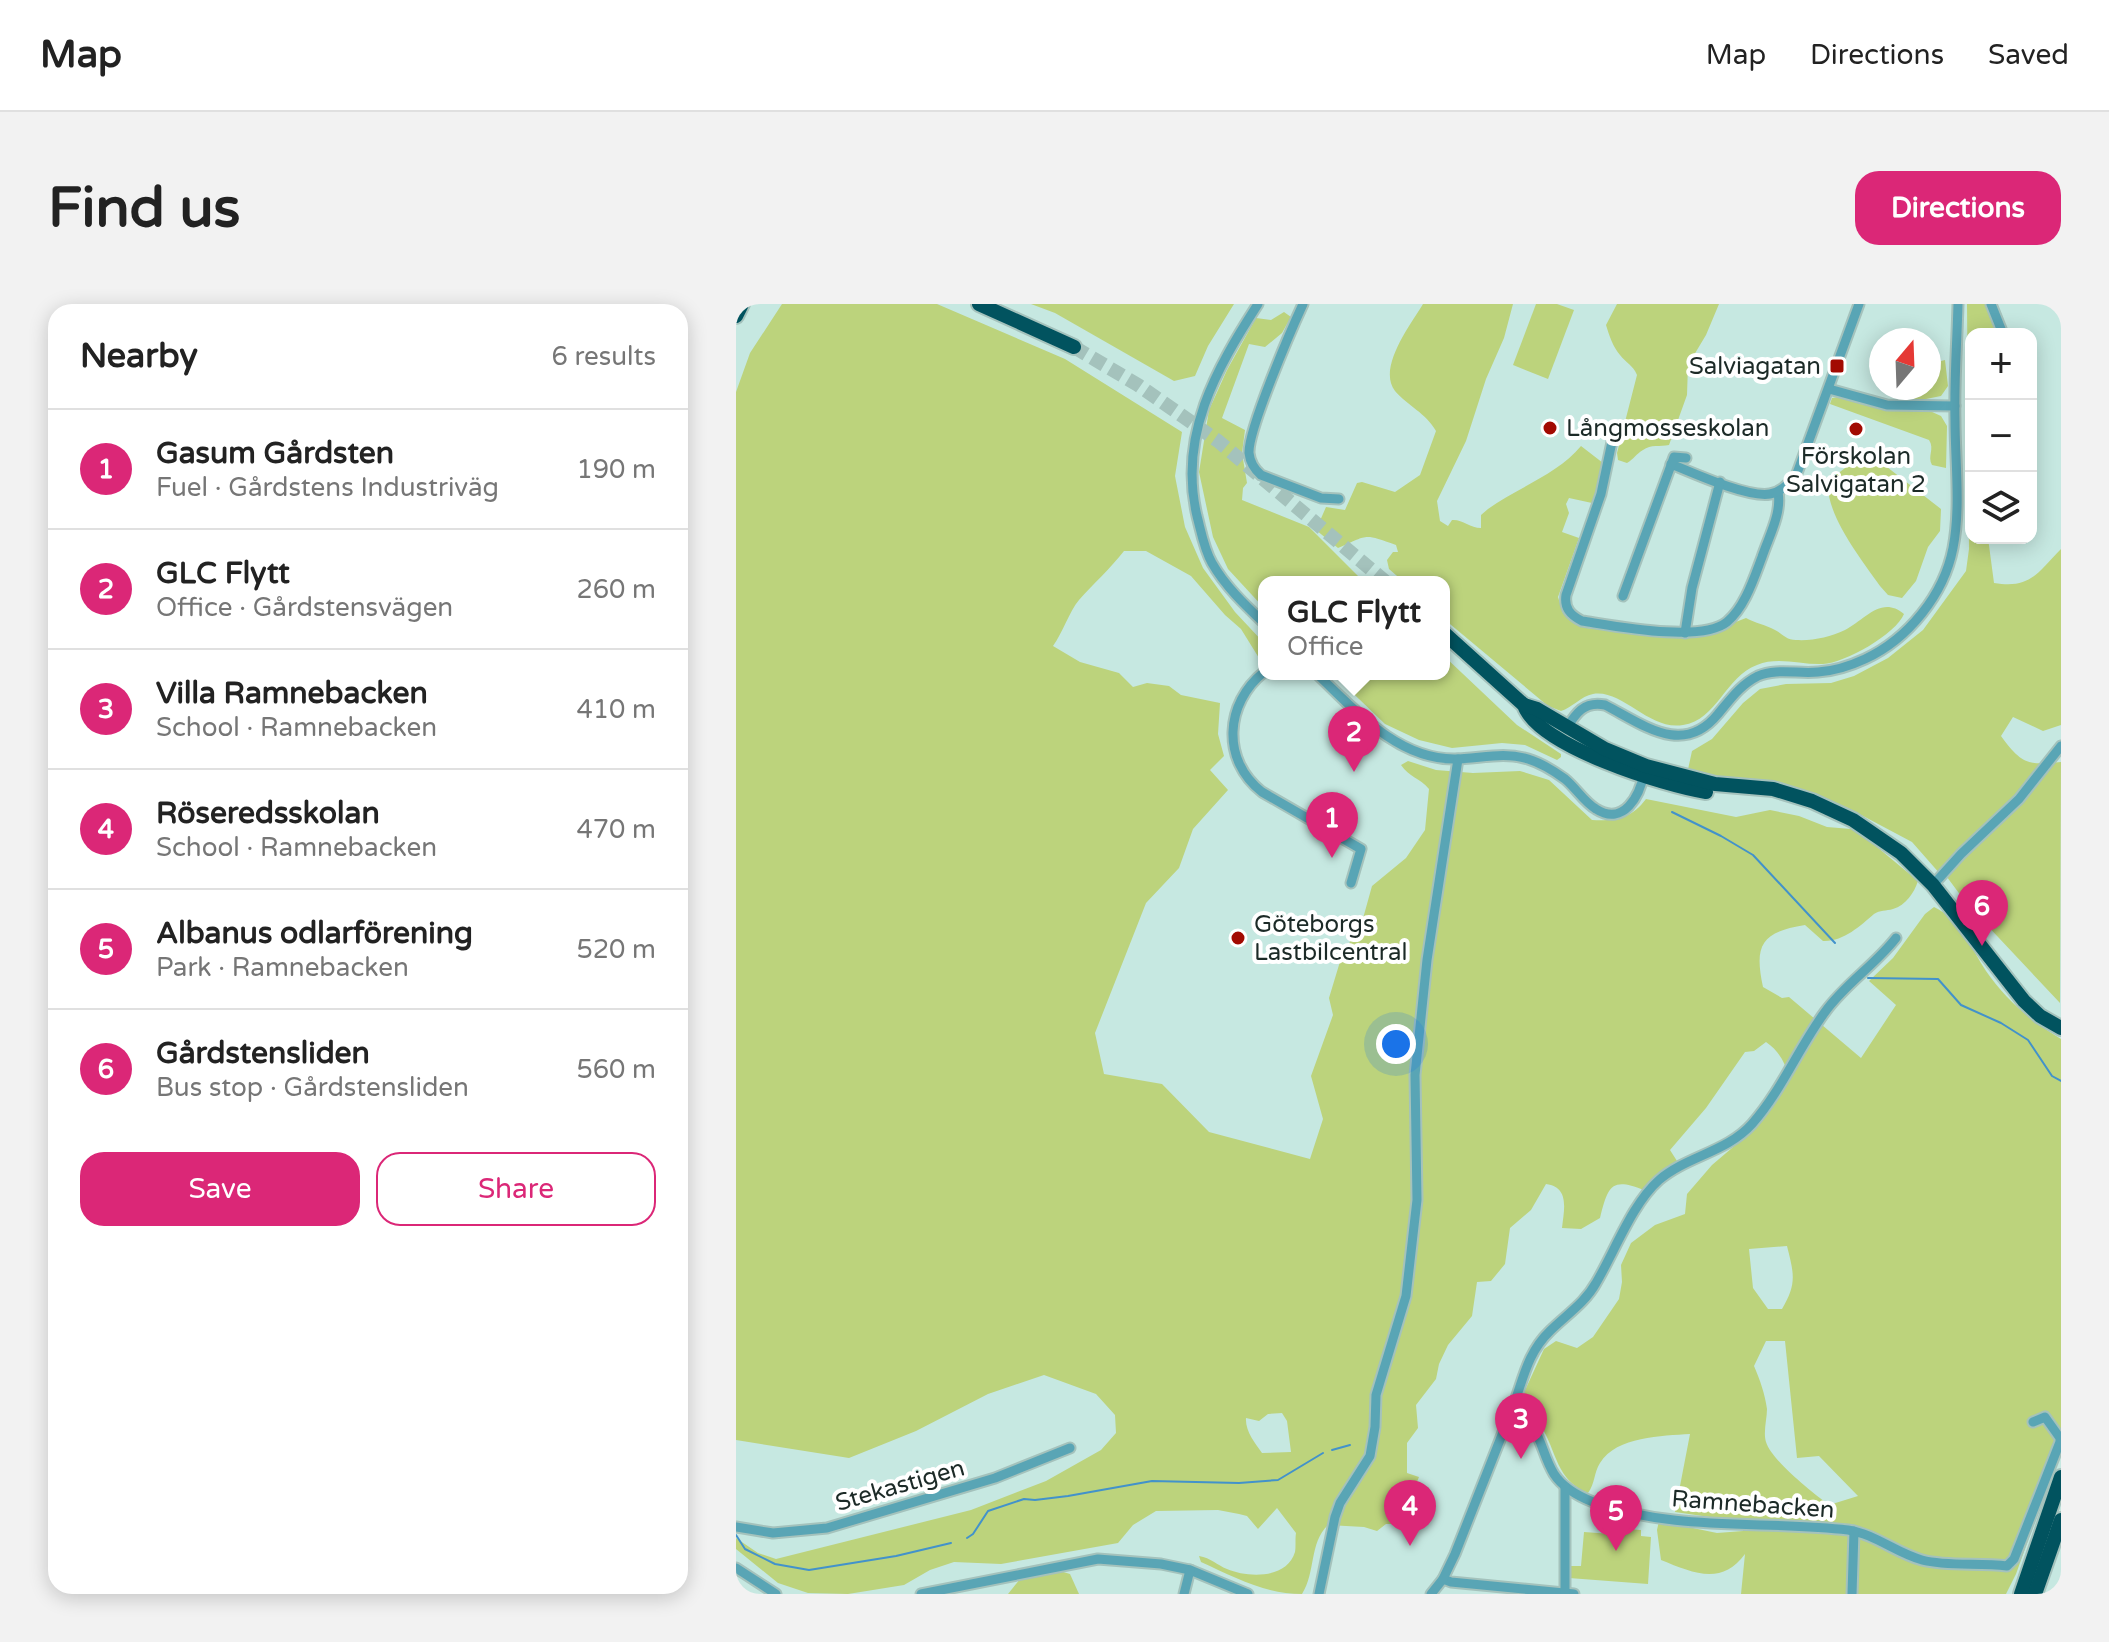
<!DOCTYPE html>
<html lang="en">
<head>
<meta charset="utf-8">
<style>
  :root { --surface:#fff; --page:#f2f2f2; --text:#222; --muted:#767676; --line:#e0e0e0; --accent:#db2777 }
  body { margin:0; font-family:"Varela Round",sans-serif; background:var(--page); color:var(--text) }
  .controls { position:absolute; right:24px; top:24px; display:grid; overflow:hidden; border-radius:16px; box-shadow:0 4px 20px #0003 }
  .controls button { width:72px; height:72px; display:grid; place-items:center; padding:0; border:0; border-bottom:2px solid var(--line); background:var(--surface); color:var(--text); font:40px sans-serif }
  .compass { position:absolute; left:1133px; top:24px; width:72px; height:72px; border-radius:50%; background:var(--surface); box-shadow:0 4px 20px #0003; rotate:19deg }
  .you { position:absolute; left:660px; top:740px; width:28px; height:28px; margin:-20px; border:6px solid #fff; border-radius:50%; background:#1a73e8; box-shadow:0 0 0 12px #1a73e833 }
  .badge { display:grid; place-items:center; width:52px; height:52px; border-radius:50%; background:var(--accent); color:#fff; font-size:26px; font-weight:700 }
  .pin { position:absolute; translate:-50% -66px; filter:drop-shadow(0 2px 4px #0008) }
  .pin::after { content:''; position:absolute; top:42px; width:28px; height:24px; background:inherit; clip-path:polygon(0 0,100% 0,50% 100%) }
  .popup { position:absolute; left:522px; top:272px; width:192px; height:104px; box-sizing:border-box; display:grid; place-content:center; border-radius:16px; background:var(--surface); filter:drop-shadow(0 2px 6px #0005); font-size:26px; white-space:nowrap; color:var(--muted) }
  .popup b { font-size:30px; color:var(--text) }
  .popup::after { content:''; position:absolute; left:50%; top:100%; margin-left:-16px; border:16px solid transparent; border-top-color:var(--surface) }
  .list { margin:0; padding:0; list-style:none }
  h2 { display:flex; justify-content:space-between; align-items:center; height:104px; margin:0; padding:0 32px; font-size:34px }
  h2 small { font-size:26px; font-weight:400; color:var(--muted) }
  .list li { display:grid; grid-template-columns:52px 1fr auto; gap:24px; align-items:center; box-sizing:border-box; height:120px; padding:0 32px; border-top:2px solid var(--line) }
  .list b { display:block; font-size:30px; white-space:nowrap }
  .list p { margin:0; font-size:26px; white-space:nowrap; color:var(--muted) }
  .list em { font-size:26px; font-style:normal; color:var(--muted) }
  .actions { display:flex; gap:16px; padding:24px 32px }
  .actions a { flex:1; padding:18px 0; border:2px solid var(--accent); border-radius:24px; text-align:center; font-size:28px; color:var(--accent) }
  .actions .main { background:var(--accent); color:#fff }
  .icon { flex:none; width:44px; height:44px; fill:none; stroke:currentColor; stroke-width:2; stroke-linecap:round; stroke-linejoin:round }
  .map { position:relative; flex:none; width:1325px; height:1290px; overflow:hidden; border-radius:24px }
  header { display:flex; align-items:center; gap:48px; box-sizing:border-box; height:112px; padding:0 40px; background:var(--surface); border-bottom:2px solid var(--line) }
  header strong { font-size:38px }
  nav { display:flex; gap:44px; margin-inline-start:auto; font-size:28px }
  .intro { display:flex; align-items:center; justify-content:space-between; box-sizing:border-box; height:192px; padding:0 48px }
  h1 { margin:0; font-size:56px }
  .button { padding:20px 36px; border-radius:24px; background:var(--accent); color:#fff; font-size:28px; font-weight:700 }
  main { display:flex; gap:48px; padding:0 48px }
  aside { flex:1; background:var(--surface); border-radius:24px; box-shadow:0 4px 20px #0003 }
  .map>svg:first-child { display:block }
  .green { fill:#bcd37c; fill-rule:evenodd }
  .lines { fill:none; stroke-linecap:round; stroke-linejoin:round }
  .stream { stroke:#4292cb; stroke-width:2 }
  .highway-tunnel { stroke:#a4c2bc; stroke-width:14; stroke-dasharray:14 7; stroke-linecap:butt }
  .minor-casing { stroke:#a4c2bc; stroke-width:13 }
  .highway-casing { stroke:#a4c2bc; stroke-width:18 }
  .minor { stroke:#59a5b5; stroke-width:9 }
  .highway { stroke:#01535f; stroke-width:14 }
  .poi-dot { fill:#a20a02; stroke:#fff; stroke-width:3 }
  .labels { text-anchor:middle; stroke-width:8; stroke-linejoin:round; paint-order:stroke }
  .poi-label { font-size:24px; fill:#1c2a27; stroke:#fff; text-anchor:start }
  .street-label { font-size:24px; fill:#1c2a27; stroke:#fff }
</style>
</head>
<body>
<header>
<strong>Map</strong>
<nav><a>Map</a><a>Directions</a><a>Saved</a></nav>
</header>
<div class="intro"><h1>Find us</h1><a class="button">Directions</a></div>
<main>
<aside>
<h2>Nearby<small>6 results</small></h2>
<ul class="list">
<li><span class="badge">1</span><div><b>Gasum Gårdsten</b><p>Fuel · Gårdstens Industriväg</p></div><em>190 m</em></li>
<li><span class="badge">2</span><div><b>GLC Flytt</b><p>Office · Gårdstensvägen</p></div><em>260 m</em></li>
<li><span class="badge">3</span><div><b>Villa Ramnebacken</b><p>School · Ramnebacken</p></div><em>410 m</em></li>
<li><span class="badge">4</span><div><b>Röseredsskolan</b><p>School · Ramnebacken</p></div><em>470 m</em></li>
<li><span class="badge">5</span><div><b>Albanus odlarförening</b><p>Park · Ramnebacken</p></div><em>520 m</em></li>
<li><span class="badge">6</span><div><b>Gårdstensliden</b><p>Bus stop · Gårdstensliden</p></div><em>560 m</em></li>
</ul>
<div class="actions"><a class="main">Save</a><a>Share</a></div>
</aside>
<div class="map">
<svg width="1325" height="1290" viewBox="0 0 1325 1290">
  <rect width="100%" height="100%" fill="#c6e8e1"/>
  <g class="green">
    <path d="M 46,0 L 201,0 L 329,55 L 446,128 L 439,172 L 449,223 L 467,264 L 499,308 L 528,339 L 528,345 L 523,354 L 505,325 L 489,311 L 455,272 L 410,247 L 388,247 C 374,265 358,279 343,296 C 333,308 327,328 317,342 L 344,358 L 383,369 L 397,383 L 411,379 L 433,382 L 445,391 L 484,399 L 482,430 L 488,452 L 474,466 L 492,486 L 457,525 L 443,564 L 410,599 L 359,729 L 368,770 L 426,780 L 473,828 L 574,855 L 587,815 L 575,772 L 597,711 L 593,694 L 606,651 L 626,618 L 636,582 L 670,554 L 689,526 L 693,485 C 684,474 673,473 665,461 L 672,457 L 700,466 L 737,469 L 784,467 L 813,476 L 856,516 C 879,517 895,515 910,495 L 1000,513 L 1034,506 L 1063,512 L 1091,523 L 1115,525 L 1129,533 L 1182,577 C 1178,589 1170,601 1157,605 C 1150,607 1144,606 1138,610 C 1124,622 1107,638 1087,637 L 1069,621 C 1025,628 1018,641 1027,683 L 1046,694 L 1053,693 L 1125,754 L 1160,701 L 1133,677 L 1157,654 L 1189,610 L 1198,603 C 1224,615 1235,644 1250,667 C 1270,696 1295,717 1325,735 L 1325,1144 L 1280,1270 L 1270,1290 L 1005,1290 L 1009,1250 C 986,1282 957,1269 925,1256 L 921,1226 L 923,1217 L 981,1229 L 1007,1227 L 1008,1218 L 939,1208 L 954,1130 C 926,1132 881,1132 864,1159 C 858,1168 859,1180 852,1189 C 820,1176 821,1148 805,1122 C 799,1113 791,1104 785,1095 L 808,1045 L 820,1037 L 841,1044 L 857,1033 L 883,995 L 886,978 L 885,961 L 895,939 L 919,921 L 949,910 L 951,890 L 976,861 L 1023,821 L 1053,773 C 1049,758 1043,747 1030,738 L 1018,747 L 1009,748 L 970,804 L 934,846 L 941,857 L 908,886 C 875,873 872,882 864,914 L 845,925 L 826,924 C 828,906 834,883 810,880 L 795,906 L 774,924 L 769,960 L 755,977 L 741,978 L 736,1012 L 712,1041 L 703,1060 L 700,1075 L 680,1101 L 682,1124 L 671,1139 L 671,1169 L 683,1173 C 675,1191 679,1204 667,1220 L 650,1220 L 641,1227 L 628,1223 L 592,1221 C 573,1239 580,1268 566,1290 C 529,1290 498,1273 465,1258 L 463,1252 C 475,1254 481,1261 491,1265 C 512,1274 551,1275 559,1248 C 560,1243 559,1235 560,1229 L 541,1204 L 522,1225 L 511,1212 L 503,1210 L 482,1206 L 420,1207 L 397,1221 L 382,1239 L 265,1260 L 218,1258 L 194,1266 L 168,1281 L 112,1290 L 72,1289 L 42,1279 L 0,1245 L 0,1234 L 22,1249 L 40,1255 L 235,1206 L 310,1177 L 365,1146 L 380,1129 L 379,1111 L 360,1090 L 308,1071 L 252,1090 L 180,1127 L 113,1154 L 0,1136 L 0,88 L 14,49 ZM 1051,942 C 1058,970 1061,980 1046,1005 L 1032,1005 L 1017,984 L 1013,945 ZM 1030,1037 L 1049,1037 L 1061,1154 L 1083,1152 L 1122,1192 L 1093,1201 C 1077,1189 1036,1157 1030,1138 C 1027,1128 1031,1115 1031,1105 C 1029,1090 1024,1076 1018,1062 ZM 546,1109 L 551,1117 L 555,1148 L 526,1149 C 519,1139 509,1127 510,1114 L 523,1117 L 532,1110 Z"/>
    <polygon points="295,0 498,0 472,42 459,72 438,77 319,9"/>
    <path d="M 687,0 L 777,0 L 768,34 L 750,75 L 730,137 L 701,197 L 704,217 L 712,222 L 716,216 C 726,215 734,224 745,224 L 745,211 L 752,205 C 781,184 822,170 845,142 L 867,159 L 859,194 L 856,199 L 833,194 L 830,200 L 833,209 L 826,228 L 843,234 L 822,293 L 827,309 L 839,320 L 851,324 L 887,328 L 961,333 L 1010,314 C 1019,319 1030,321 1039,326 C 1047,330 1050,336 1060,336 C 1077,337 1094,333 1109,326 C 1129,316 1145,291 1168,310 C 1160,330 1109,359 1087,360 C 1065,361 1042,352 1021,361 C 989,373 981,416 947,421 C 913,427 887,385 857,390 C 845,392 836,404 825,407 L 812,402 L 708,315 L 708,278 L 668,278 L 653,265 L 651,256 L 657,248 L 662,248 L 660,241 C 626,229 633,231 602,244 L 580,226 L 590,203 L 609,206 L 621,179 L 626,178 L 659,188 L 684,171 L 700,127 C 690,109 672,102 659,87 C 641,64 675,20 687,0 Z"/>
    <polygon points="800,0 821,0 838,6 812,75 777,61"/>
    <path d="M 881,0 L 983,0 L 970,31 L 952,61 L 951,91 L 933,141 C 924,143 915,140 907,146 C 900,150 898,155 891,159 L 882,156 L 881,149 L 901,71 C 897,61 890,59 884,51 C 877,43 873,31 870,21 Z"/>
    <path d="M 1231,0 L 1250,0 L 1262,30 L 1235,30 L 1235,234 L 1252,234 L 1258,279 C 1295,285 1301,269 1325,245 L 1325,421 L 1307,427 L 1277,413 L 1265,432 C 1285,459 1291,462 1325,458 L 1324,699 L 1231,600 L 1208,569 L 1205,571 L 1176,538 L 1112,504 L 1062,485 L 951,470 L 956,447 L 976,435 L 1007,399 L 1024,385 L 1050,380 L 1095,379 L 1118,372 L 1152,354 L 1187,326 L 1230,267 L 1233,245 Z"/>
    <polygon points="548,8 555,13 546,29 529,43 513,40 486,114 509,126 506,149 511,179 507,184 506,196 573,223 628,278 528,278 528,304 492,265 477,233 463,168 473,106 491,66 520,14 535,16"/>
    <polygon points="1209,56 1212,82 1205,92 1180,97 1161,94 1158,84 1193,84 1193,69 1197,59"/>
    <path d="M 1102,93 L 1131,100 L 1194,107 L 1205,112 L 1211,122 L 1210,164 L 1196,161 C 1191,152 1199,145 1193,136 L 1094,100 L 1096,94 Z"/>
    <path d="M 1117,158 L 1137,158 L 1151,163 L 1205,205 L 1204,227 L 1192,243 L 1180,277 L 1166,294 L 1152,291 L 1144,282 C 1125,255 1089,210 1092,177 Z"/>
    <polygon points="708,352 781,421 825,450 825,453 821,456 789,441 766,439 716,444 683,436 649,420 597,370 708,370"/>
    <polygon points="890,1225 905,1226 905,1232 915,1233 912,1280 833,1274 833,1262 845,1262 848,1228 889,1231"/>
    <polygon points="324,1267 334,1270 343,1290 272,1290 284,1275"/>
  </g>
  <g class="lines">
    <g class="stream">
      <polyline points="936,508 985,532 1017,551 1099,639"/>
      <polyline points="1132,674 1202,675 1225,701 1265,719 1292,736 1316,772 1325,777"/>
      <polyline points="596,1146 614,1141"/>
      <polyline points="0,1231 9,1245 39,1260 73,1266 160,1252 215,1239"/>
      <polyline points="231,1234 237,1230 252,1207 288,1195 299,1196 332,1192 416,1177 503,1179 542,1176 587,1149"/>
    </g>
    <polyline class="highway-tunnel" points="338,43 402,81 482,137 650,278"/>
    <defs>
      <g id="minor">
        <path d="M 522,0 C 480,65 442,132 461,212 C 465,227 468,245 476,259 C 489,282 509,301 528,319"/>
        <path d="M 567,0 C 555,26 512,126 513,149 C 514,158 518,165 525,171 L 585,194 L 603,195"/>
        <polyline points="1255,0 1267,30"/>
        <polyline points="1093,85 1151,101 1219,102"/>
        <path d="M 877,133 L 865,190 L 830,291 C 828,304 834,311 846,317 C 879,322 965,339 991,318 C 1009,303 1018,274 1026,253 C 1033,232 1046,209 1042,188"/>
        <path d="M 935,160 C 957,169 1012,194 1034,190 C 1045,188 1052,180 1060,172 L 1123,0"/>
        <polyline points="887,292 938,153 950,154"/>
        <polyline points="949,329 956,284 984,178"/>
        <path d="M 528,368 C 489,399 485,456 526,488 L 625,545 L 615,579"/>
        <path d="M 581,370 C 619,406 661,455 718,455 C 743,455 767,447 792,455 C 805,459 818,467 829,475 C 840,484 848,498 860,505 C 888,523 904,491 908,469"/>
        <path d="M 830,425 C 840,409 848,397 869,401 C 908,421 947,453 982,410 C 994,396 1004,381 1022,372 C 1040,364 1062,370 1082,368 C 1098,367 1114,362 1129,355 C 1172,335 1208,291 1217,244 C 1225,203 1219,157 1219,116 C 1218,77 1221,39 1222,0"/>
        <polyline points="1197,581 1225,550 1283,495 1325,442"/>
        <path d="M 775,1108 C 787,1078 790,1050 814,1027 C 830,1011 849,999 860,979 C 879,947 896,900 923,876 C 951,852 991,848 1016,820 C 1046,786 1063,743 1089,708 C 1109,680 1139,661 1160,634"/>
        <polyline points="0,1223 37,1229 91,1224 259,1174 334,1144"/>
        <polyline points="0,1264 40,1290"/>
        <polyline points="707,1275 715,1278 838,1290"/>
        <polyline points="185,1290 362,1255 425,1260 454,1266 512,1290"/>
        <polyline points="448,1290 454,1266"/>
        <polyline points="583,1290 599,1213 604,1199 634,1152 639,1123 640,1091 670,992 681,896 679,771 691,656 722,455"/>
        <path d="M 695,1290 L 707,1275 L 719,1250 L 775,1108 C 806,1118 803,1146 818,1170 C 827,1184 842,1192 857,1198 C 939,1228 1028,1216 1112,1226 C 1139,1230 1160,1249 1186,1256 C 1213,1263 1243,1258 1271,1262 L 1278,1255 L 1324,1138 L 1324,1134 L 1309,1113 L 1297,1118"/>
        <polyline points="829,1290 829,1183"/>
        <polyline points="1116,1290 1118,1227"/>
      </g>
      <g id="highway">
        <polyline points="243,0 338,43"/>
        <polyline points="0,12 6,0"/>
        <path d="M 708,329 L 788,401 C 801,442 930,482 970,488"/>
        <polyline points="788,401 801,405 869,445 910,462 979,480 1037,485 1076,497 1117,516 1165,549 1197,581 1288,697 1304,712 1325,724"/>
        <polyline points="1285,1290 1325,1173"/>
        <polyline points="1299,1290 1325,1216"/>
      </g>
    </defs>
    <use href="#minor" class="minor-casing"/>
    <use href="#highway" class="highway-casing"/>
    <use href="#minor" class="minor"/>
    <use href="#highway" class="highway"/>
  </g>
  <g class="poi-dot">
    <rect x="1093" y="54" width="16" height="16" rx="4"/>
    <circle cx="814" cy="124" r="8"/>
    <circle cx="1120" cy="125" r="8"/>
    <circle cx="502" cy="634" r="8"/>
  </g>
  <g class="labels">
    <g class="poi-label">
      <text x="1085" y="70" text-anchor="end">Salviagatan</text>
      <text x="830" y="132">Långmosseskolan</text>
      <text x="1120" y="160" text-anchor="middle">Förskolan<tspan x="1120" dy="28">Salvigatan 2</tspan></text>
      <text x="518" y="628">Göteborgs<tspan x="518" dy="28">Lastbilcentral</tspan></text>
    </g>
    <g class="street-label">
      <text transform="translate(164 1181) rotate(-16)" y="8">Stekastigen</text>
      <text transform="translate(1017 1200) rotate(4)" y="8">Ramnebacken</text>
    </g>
  </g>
</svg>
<div class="controls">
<button>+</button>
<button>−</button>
<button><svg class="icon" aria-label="layers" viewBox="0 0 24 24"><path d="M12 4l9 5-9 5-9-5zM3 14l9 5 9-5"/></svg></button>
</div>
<svg class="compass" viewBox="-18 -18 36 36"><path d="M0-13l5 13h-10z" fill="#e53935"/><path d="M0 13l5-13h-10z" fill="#767676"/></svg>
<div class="you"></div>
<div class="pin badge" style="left:596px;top:554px">1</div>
<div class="pin badge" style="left:618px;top:468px">2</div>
<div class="popup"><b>GLC Flytt</b>Office</div>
<div class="pin badge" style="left:785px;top:1155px">3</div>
<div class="pin badge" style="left:674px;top:1242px">4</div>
<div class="pin badge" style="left:880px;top:1247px">5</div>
<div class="pin badge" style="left:1246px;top:642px">6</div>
</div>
</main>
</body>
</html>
